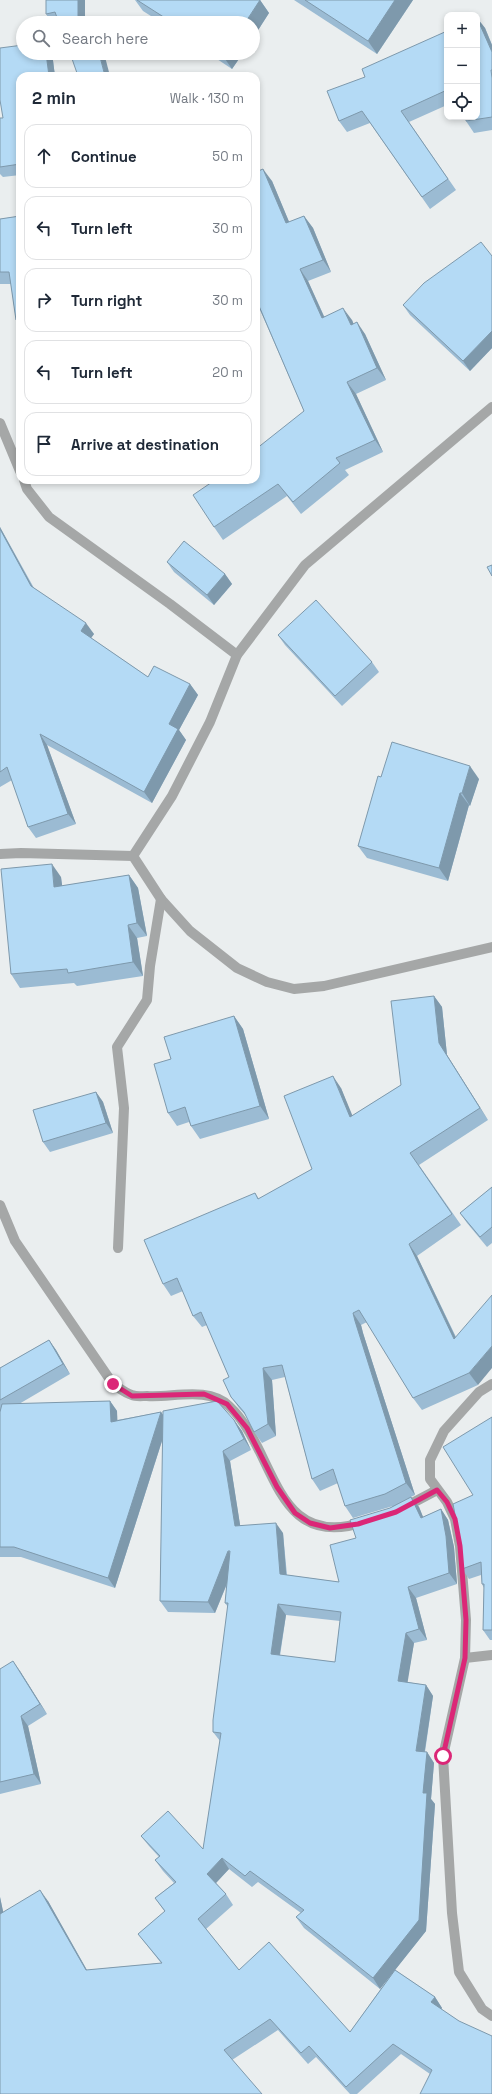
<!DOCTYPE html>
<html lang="en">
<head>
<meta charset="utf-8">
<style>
  :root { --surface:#fff; --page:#f6f6f7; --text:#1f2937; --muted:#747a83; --line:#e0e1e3 }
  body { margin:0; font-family:"Space Grotesk",sans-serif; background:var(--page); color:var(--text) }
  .controls { position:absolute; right:12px; top:12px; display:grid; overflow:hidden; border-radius:8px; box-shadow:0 2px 6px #0003 }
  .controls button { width:36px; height:36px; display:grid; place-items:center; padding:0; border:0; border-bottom:1px solid var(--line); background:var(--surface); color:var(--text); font:20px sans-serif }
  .stop { position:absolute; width:12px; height:12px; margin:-9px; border:3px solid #db2777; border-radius:50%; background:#fff }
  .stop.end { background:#db2777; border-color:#fff; box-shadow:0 1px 4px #0008 }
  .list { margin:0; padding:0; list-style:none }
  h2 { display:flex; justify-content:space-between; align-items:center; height:52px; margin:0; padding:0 16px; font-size:17px }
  h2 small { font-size:13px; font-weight:400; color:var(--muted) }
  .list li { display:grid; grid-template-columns:26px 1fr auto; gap:12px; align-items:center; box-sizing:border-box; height:64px; margin:0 8px 8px; padding:0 8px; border:1px solid var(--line); border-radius:12px }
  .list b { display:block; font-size:15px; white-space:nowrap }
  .list em { font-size:13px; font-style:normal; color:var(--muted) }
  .icon { flex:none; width:22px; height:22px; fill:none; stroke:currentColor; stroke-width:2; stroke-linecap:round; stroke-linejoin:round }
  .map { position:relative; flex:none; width:492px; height:2094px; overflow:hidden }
  .search { position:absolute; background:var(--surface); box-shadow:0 2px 6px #0003; left:16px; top:16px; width:244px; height:44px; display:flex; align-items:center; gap:10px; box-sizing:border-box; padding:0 14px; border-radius:22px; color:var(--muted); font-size:15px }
  .panel { position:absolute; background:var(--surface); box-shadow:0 2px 6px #0003; left:16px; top:72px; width:244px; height:412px; border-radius:12px }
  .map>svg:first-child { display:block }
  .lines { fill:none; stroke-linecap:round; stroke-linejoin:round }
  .minor { stroke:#a5a7a7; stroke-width:10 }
  .wall { fill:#9bbbd3; fill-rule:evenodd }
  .shaded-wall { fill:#7e99ac }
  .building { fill:#b4daf5; stroke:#7e99ac; fill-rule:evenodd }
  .route { stroke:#db2777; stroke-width:5 }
</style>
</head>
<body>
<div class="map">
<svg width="492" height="2094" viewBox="0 0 492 2094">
  <rect width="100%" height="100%" fill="#eaeeef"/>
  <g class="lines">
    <g class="minor">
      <polyline points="492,407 305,565 237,655 210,722 172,796 133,856 161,899 190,931 237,968 267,982 294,989 324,986 492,947"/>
      <polyline points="0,423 20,471"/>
      <polyline points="24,480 27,489 49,517 170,604 237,655"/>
      <polyline points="0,854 21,853 133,856"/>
      <path d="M 0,1205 L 15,1241 L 113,1384 C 119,1388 125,1393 132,1395 C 136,1397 142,1396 147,1396 C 172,1398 208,1386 229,1406 C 277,1450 272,1552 364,1522"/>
      <polyline points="118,1248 124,1108 117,1047 147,1000 150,966 161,899"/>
      <polyline points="492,1384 479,1392 444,1431 430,1460 430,1479 447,1502 455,1519 460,1546 466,1620 465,1658 443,1756 452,1913 459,1972 482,2009 492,2016"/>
      <polyline points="403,1508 437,1490"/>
      <polyline points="465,1658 492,1655"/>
    </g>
  </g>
  <g class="wall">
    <polygon points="85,0 85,23 52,23 46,14"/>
    <polygon points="135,0 260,0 269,13 253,38 253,23 162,23 143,11"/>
    <polygon points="294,0 413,0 377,54"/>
    <polygon points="477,18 485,28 492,45 492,130 474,133 466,121"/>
    <polygon points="447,31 447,105 409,122 456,190 430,209 370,123 347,132 339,121 365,77"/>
    <polygon points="23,53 52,53 55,76 20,76 20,175 3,177 0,174 0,118 3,118"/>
    <polygon points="208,53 243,53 232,69"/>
    <polygon points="256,172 272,181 289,222 304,216 313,228 331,272 308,281 324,316 352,320 353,323 365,334 386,380 356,394 383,452 345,470 349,475 301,514 287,496 223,540 214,527 256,480 304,411 257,303 256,302"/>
    <polygon points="20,216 20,326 16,320 11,284 0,284 0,219"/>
    <polygon points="492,256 492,348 470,371 410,315 403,305"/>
    <polygon points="0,527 34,588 94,634 91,638 148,677 190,684 198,695 179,730 186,740 152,803 47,745 76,824 36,838 28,827 12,780 0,787"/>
    <polygon points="167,562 225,574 232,584 214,605 174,572"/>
    <polygon points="278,635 372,662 379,672 342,706 285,645"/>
    <polygon points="381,777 479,779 470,806 469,805 448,881 367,858 358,846"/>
    <polygon points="129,875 138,888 147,936 137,938 143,976 77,986 74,983 20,988 11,974 61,877 62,886"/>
    <path d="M 434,996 L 442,1007 L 447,1055 L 488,1120 L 419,1165 L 461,1225 L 417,1256 L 456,1337 L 478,1385 L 422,1410 L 413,1398 L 367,1322 L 361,1325 L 363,1333 L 415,1495 L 398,1503 L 411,1497 L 419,1507 L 423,1517 L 441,1509 L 448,1520 L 454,1547 L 457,1584 L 416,1598 L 427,1640 L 414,1643 L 407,1682 L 426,1685 L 433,1696 L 425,1752 L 427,1752 L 434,1763 L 431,1799 L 435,1804 L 426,1931 L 395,1970 L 435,1997 L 442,2008 L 441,2009 L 459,2021 L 430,2074 L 401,2054 L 357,2094 L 350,2094 L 316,2057 L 308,2064 L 278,2030 L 232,2060 L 0,2094 L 0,1897 L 3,1912 L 48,1901 L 87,1970 L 161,1963 L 146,1944 L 138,1934 L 165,1912 L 155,1898 L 174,1883 L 163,1871 L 155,1860 L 159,1857 L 149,1846 L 141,1836 L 203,1849 L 220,1741 L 213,1732 L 228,1607 L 225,1603 L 227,1584 L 215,1613 L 168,1612 L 160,1601 L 163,1438 L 115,1588 L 21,1557 L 0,1557 L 0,1368 L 49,1340 L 56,1350 L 70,1374 L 19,1404 L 110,1401 L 117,1411 L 117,1420 L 161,1412 L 163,1415 L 234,1420 L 242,1431 L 251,1450 L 230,1461 L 240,1525 L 283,1533 L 287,1575 L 339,1582 L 356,1538 L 390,1508 L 393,1506 L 353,1518 L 345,1506 L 338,1483 L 320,1491 L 312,1479 L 285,1377 L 272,1380 L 276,1436 L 262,1443 L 254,1432 L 247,1417 L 239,1408 L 231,1397 L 229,1377 L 207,1325 L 202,1327 L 193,1316 L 183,1291 L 171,1296 L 163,1284 L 255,1193 L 259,1199 L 312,1169 L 341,1088 L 352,1116 L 401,1085 ZM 286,1615 L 340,1621 L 335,1662 L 280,1656 ZM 229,1869 L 252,1887 L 258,1882 L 301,1913 L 296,1917 L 304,1928 L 380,1989 L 393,1972 L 350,2032 L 239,1970 L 206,1929 L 233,1905 L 226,1894 L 216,1883 Z"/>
    <polygon points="234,1016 243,1029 269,1119 200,1139 191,1126 189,1122 177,1126 168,1113 171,1059"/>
    <polygon points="96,1092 103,1102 113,1133 50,1152 43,1142"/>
    <polygon points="492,1187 492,1243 487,1247 467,1223 460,1213"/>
    <polygon points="492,1417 492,1640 490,1640 483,1630 484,1588 482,1584 481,1575 469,1579 462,1569"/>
    <polygon points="0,1669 20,1671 47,1714 28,1726 41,1784 0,1794"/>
  </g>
  <g class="shaded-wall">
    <rect x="78" y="0" width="7" height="23"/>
    <polygon points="260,0 269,13 253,38 253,23 245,23"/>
    <polygon points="395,0 413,0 377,54 368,41"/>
    <polygon points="477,18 485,28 492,45 492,52"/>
    <polygon points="46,53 52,53 55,76 49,76"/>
    <polygon points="99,53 104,53 110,76 105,76"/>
    <polygon points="225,53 243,53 232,69 223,56"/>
    <polygon points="263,169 272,181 295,236 286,223"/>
    <polygon points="304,216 313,228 331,272 323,260"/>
    <polygon points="300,269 308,281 330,330 322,318"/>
    <polygon points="343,308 352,320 359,337 351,325"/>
    <polygon points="357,322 365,334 386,380 377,368"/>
    <polygon points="492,331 492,348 470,371 463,361"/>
    <polygon points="347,382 356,394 383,452 375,440"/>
    <polygon points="0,527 1,529 38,597 31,586 0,529"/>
    <polygon points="225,574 232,584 214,605 207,595"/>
    <polygon points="86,623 94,634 88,642 81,631"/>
    <polygon points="190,684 198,695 179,730 186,740 152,803 144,792 169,724"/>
    <polygon points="40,734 47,745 76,824 68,814"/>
    <polygon points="470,766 479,779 470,806 462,793"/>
    <polygon points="460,793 469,805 448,881 439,868"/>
    <polygon points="52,864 61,877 64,900 54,887"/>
    <polygon points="129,875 138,888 147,936 137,923"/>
    <polygon points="128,925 137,938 143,976 133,962"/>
    <polygon points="434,996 442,1007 447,1055 488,1120 480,1108 439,1043"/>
    <polygon points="234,1016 243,1029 269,1119 260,1106"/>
    <polygon points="333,1076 341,1088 358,1129 350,1117"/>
    <polygon points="96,1092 103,1102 113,1133 106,1123"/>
    <polygon points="409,1244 417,1256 462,1351 454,1339"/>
    <polygon points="353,1313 361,1325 363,1333 415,1495 406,1483 355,1321"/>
    <polygon points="49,1340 56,1350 70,1374 63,1364"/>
    <polygon points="492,1346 492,1368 478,1385 469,1373"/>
    <polygon points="263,1368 272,1380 276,1436 268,1424"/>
    <polygon points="110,1401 117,1411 118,1432 111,1422"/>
    <polygon points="161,1412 168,1422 115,1588 108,1578"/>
    <polygon points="234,1420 242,1431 251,1450 244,1439"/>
    <polygon points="223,1451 230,1461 242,1537 235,1526"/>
    <polygon points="411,1497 419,1507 428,1529 421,1518"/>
    <polygon points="441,1509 448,1520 454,1547 457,1584 449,1573"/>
    <polygon points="276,1523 283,1533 287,1584 280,1574"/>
    <polygon points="228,1551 236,1561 215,1613 208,1602"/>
    <polygon points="408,1587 416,1598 427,1640 419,1629"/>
    <polygon points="278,1604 286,1615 278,1665 271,1654"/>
    <polygon points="406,1633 414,1643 406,1692 398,1681"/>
    <polygon points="13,1661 20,1671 47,1714 40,1704"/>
    <polygon points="426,1685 433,1696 423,1762 416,1751"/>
    <polygon points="21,1716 28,1726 41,1784 34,1774"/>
    <polygon points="427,1752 434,1763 431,1799 435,1804 426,1931 380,1989 373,1978"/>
    <polygon points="222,1858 229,1869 215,1884 207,1874"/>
    <polygon points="40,1890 48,1901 93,1981 86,1970"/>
    <polygon points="0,1897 6,1925 0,1916"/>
    <polygon points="435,1997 442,2008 439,2013 431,2002"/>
  </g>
  <g class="building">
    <polygon points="46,0 78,0 78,23 59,23 55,12 46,14"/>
    <polygon points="137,0 260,0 245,23 173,23"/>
    <polygon points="305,0 395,0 368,41"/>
    <polygon points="477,18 492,52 492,70 491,70 492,78 492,117 466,121 466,117 477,117"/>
    <polygon points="447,31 447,90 401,111 448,179 422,197 362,111 339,121 327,91 365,77 362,69"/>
    <polygon points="23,45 23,53 46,53 49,76 20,76 20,164 0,167 0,118 3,118 0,100 0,48"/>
    <polygon points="70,53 99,53 105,76 78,76"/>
    <polygon points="219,53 225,53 223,56"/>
    <polygon points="263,169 286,223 304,216 323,260 300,269 322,318 343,308 351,325 357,322 377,368 347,382 375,440 336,458 340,463 293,502 278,484 214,527 193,495 215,480 256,480 256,449 304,411 256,299 256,172"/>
    <polygon points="20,216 20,320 16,320 9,272 0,272 0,219"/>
    <polygon points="481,242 492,256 492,331 463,361 403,305 424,283"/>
    <polygon points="0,529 31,586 86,623 81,631 148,677 154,666 190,684 169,724 178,729 144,792 40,734 68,814 28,827 7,767 0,772"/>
    <polygon points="184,541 225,574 207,595 167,562"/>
    <polygon points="492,565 492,576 487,567"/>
    <polygon points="316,600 372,662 335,696 278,635"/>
    <polygon points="392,742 470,766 462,793 460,793 439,868 358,846 378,776 381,777"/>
    <polygon points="52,864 54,887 129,875 137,923 128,925 133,962 68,973 67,969 11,974 1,869"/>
    <polygon points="434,996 439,1043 480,1108 410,1153 452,1214 409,1244 454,1339 492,1295 492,1346 469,1373 413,1398 359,1310 353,1313 355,1321 406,1483 385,1494 345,1506 333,1469 312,1479 282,1365 263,1368 268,1424 254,1432 244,1412 231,1397 223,1380 229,1377 201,1312 193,1316 177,1278 163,1284 144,1240 255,1193 258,1199 312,1169 284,1096 333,1076 350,1117 401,1085 391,1001"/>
    <polygon points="234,1016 260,1106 191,1126 185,1107 168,1113 154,1064 171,1059 164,1037"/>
    <polygon points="96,1092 106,1123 43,1142 33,1110"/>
    <polygon points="492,1187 492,1227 480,1237 460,1213"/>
    <polygon points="49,1340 63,1364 0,1400 0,1368"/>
    <polygon points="110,1401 111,1422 161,1412 108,1578 14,1547 0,1547 0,1412 2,1404"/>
    <path d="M 217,1401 L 234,1420 L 244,1439 L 223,1451 L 235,1526 L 276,1523 L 280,1574 L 339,1582 L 330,1545 L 356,1538 L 350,1520 L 390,1508 L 411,1497 L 421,1518 L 441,1509 L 446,1536 L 449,1573 L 408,1587 L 419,1629 L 406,1633 L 398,1681 L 426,1685 L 416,1751 L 427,1752 L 423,1793 L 427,1793 L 419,1920 L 373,1978 L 296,1917 L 304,1910 L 250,1871 L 245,1876 L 222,1858 L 207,1874 L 226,1894 L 198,1919 L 239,1970 L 269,1942 L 350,2032 L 395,1970 L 435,1997 L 431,2002 L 459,2021 L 492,2036 L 492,2094 L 420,2094 L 432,2070 L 393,2044 L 346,2087 L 309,2046 L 301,2053 L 270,2019 L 224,2050 L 262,2094 L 0,2094 L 0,1914 L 40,1890 L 86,1970 L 162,1963 L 138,1934 L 165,1911 L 155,1898 L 176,1882 L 155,1860 L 160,1856 L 141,1836 L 168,1811 L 203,1849 L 221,1733 L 213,1732 L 213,1720 L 228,1603 L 225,1603 L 230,1551 L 228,1551 L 208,1602 L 160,1601 L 163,1411 ZM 278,1604 L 341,1612 L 335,1662 L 271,1654 Z"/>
    <polygon points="492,1417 492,1630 483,1630 484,1584 482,1584 481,1562 462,1569 459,1535 453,1504 473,1495 443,1447"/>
    <polygon points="13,1661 40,1704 21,1716 34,1774 0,1782 0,1669"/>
  </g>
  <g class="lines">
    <polyline class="route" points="113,1384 132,1396 204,1394 227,1404 247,1428 277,1487 295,1513 310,1523 330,1528 358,1524 396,1512 437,1490 447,1502 455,1519 460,1546 466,1620 465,1658 443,1756"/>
  </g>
</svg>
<div class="controls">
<button>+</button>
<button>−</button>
<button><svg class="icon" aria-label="locate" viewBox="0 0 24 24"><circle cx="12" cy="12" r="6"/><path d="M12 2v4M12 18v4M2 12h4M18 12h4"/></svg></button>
</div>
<div class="stop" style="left:443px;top:1756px"></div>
<div class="stop end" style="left:113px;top:1384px"></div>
<div class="search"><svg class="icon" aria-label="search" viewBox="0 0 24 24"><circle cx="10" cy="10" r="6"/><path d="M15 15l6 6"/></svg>Search here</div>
<section class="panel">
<h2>2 min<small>Walk · 130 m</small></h2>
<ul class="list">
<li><svg class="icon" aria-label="ahead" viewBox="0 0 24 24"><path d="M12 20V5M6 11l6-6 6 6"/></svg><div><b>Continue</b></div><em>50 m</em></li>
<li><svg class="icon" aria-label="left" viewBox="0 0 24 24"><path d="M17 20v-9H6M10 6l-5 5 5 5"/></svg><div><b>Turn left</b></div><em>30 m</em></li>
<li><svg class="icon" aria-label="right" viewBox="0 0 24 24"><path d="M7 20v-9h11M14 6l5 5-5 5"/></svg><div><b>Turn right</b></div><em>30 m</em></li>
<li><svg class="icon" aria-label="left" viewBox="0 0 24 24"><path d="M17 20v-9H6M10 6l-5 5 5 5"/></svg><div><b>Turn left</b></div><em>20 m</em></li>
<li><svg class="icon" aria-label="arrive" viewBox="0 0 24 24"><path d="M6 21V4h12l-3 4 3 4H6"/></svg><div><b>Arrive at destination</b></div></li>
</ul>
</section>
</div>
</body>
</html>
